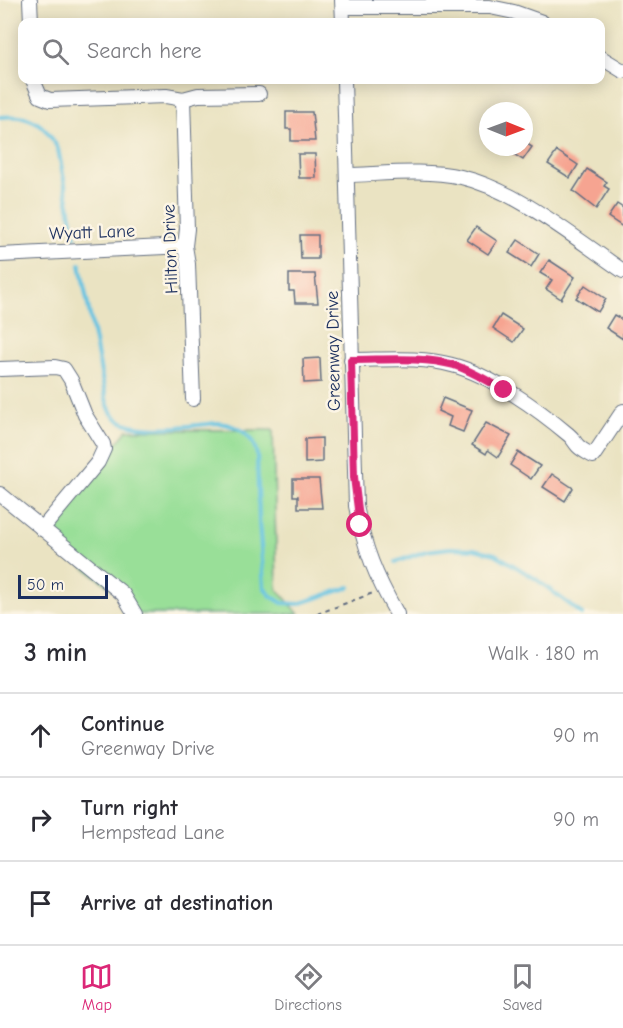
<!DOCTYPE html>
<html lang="en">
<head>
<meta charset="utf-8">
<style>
  :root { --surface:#fff; --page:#f2f2f3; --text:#2b2b33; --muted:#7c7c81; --line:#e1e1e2; --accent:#db2777 }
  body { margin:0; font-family:"Comic Neue",sans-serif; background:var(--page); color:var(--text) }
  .compass { position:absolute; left:479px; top:102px; width:54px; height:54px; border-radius:50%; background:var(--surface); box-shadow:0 3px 15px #0003; rotate:91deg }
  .scale { position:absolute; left:18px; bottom:15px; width:90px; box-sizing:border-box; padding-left:6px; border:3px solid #1b2f5e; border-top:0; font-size:16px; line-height:21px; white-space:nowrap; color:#1b2f5e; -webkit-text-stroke:4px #fcf5e5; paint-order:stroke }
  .stop { position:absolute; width:18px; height:18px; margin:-14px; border:4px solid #db2777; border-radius:50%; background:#fff }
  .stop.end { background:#db2777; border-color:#fff; box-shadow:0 2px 6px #0008 }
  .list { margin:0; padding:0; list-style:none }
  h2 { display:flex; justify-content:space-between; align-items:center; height:78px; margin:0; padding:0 24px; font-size:26px }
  h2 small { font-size:20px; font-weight:400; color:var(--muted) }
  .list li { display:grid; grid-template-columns:39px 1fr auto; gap:18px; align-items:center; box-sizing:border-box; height:84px; padding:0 24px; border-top:2px solid var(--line) }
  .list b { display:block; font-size:22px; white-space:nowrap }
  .list p { margin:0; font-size:20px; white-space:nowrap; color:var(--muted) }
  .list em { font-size:20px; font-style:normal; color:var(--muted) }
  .icon { flex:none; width:33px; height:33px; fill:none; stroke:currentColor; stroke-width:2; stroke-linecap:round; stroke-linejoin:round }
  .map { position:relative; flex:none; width:623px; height:614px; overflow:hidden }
  .search { position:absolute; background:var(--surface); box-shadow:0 3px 15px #0003; left:18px; right:18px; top:18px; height:66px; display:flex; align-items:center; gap:15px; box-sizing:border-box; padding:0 21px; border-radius:12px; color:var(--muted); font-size:22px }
  .sheet { height:330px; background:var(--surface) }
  nav { display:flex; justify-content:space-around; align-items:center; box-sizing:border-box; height:84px; border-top:2px solid var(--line); background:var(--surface); font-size:16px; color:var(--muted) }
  nav a { display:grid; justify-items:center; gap:3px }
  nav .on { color:var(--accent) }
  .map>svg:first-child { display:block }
  .green { fill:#99df98; stroke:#5a877b; stroke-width:1.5 }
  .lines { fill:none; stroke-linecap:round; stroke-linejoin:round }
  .stream { stroke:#64c3e2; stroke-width:4 }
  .building { fill:#f6a491 }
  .street-casing { stroke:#636e81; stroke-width:16 }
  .path { stroke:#636e81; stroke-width:2; stroke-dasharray:4.5 4.5; stroke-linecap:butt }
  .street { stroke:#fff; stroke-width:14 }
  .route { stroke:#db2777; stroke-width:8 }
  .labels { text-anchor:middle; stroke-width:5; stroke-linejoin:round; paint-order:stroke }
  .street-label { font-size:18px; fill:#1b2f5e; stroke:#fcf5e5 }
</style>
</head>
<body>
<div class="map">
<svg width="623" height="614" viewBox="0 0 623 614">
  <rect width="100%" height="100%" fill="#fcf5e5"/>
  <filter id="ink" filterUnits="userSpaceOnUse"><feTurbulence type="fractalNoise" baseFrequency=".0167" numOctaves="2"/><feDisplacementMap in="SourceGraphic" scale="12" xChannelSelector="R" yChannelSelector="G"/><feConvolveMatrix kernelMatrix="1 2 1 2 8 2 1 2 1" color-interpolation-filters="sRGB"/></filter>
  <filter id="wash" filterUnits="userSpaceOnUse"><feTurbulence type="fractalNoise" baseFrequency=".008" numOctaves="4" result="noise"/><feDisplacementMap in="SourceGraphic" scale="24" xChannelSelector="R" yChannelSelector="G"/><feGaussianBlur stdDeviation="1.35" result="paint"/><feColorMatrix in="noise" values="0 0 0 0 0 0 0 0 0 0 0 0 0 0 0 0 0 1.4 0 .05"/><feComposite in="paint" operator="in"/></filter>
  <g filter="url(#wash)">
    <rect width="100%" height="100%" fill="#eae3c2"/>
    <polygon class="green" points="127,430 273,430 277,589 299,614 129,614 121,596 44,537"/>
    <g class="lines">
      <g class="stream">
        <path d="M 0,117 C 31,114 44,122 58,149 L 75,237"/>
        <path d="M 80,264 L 106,399 C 108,405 109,411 114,416 C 133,436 192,425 218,423 C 238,425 253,434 257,455 L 259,521 L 264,587 L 271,596 L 282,603 L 298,604 L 350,587"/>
        <polyline points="396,562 426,551 450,548 474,549 495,554 536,579 582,614"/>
      </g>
    </g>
    <g id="blocks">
      <g class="building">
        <polygon points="286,112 312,112 315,141 291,141 291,129 286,129"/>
        <polygon points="524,142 532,147 523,160 502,147 524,147"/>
        <polygon points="557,151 578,165 570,178 548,164"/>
        <polygon points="298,154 315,154 316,178 299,178"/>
        <polygon points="587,169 607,182 604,186 609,189 596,209 573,191"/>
        <polygon points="617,204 623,208 623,227 608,217"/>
        <polygon points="476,227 497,241 488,254 467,240"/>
        <polygon points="300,235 318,235 318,259 301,259"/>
        <polygon points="518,240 539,254 531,267 509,253"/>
        <polygon points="549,260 575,277 561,299 546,289 552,280 540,273"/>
        <polygon points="289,274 315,274 318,303 295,303 294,291 289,291"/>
        <polygon points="585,285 606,299 598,312 576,298"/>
        <polygon points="501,315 523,329 514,342 493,328"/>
        <polygon points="614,315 623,320 623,339 606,328"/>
        <polygon points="320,358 321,382 304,383 303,359"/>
        <polygon points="443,398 472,410 463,432 448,426 451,417 438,411"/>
        <polygon points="486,423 511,436 498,457 488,450 486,454 472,445"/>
        <polygon points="322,438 322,462 305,463 305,439"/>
        <polygon points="518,452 540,466 531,479 510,465"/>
        <polygon points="552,474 573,488 565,501 543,487"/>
        <polygon points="293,479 319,479 322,508 298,508 298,496 293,496"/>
      </g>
    </g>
  </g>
  <g filter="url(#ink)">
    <use href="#blocks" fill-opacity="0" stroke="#636e81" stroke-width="1.5"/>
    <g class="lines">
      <defs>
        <g id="street">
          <polyline points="30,0 31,22"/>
          <polyline points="342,0 343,22"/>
          <polyline points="343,7 490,7 514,12 542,22"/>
          <polyline points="600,57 623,71"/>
          <polyline points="33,80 40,96 50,100 166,96 183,99 198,95 259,94"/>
          <path d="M 344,80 L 356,506 C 365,550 375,575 397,614"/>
          <polyline points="183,99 187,229 185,246 188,264 193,399"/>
          <path d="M 347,175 C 384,174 425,169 461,177 C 517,190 576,239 623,271"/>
          <polyline points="0,255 185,246"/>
          <path d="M 351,360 C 384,360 420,356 452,365 C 491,375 538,409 569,435 C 573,438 574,442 578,446 C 582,450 588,453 593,456 L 623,411"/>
          <polyline points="0,369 55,367 64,369 71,380 85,415 103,444 104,449 98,462 42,529"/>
          <polyline points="0,494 123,594 135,614"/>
        </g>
      </defs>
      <use href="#street" class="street-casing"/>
      <polyline class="path" points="317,614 373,593"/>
      <use href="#street" class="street"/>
    </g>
  </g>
  <g class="lines" filter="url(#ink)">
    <path class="route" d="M 360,525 L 354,477 L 351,360 C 384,360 422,356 454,365 C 472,371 488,381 504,390"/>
  </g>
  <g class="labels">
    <g class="street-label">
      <text transform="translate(92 232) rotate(-2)" y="6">Wyatt Lane</text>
      <text transform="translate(170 249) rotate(-92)" y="6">Hilton Drive</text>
      <text transform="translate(333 351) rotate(-91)" y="6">Greenway Drive</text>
    </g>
  </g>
</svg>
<svg class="compass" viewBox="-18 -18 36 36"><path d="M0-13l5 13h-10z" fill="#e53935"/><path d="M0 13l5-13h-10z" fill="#7c7c81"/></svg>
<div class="scale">50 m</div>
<div class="stop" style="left:360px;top:525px"></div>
<div class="stop end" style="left:504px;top:390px"></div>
<div class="search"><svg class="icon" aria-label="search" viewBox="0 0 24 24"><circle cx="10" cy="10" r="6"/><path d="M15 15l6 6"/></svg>Search here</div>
</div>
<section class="sheet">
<h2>3 min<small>Walk · 180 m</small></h2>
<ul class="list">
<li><svg class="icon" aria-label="ahead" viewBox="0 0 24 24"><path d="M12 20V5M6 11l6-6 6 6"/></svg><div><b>Continue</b><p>Greenway Drive</p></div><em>90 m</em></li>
<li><svg class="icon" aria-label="right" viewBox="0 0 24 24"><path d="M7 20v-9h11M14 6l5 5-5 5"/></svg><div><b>Turn right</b><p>Hempstead Lane</p></div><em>90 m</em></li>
<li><svg class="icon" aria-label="arrive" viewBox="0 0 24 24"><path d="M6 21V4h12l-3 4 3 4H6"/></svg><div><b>Arrive at destination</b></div></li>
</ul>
</section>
<nav>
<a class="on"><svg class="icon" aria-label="map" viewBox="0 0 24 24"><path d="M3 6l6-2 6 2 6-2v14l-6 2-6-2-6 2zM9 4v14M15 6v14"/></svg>Map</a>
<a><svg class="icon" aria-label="directions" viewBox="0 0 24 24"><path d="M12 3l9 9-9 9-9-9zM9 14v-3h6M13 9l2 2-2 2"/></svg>Directions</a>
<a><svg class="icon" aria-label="saved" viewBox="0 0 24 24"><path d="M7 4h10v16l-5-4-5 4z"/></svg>Saved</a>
</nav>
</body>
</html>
